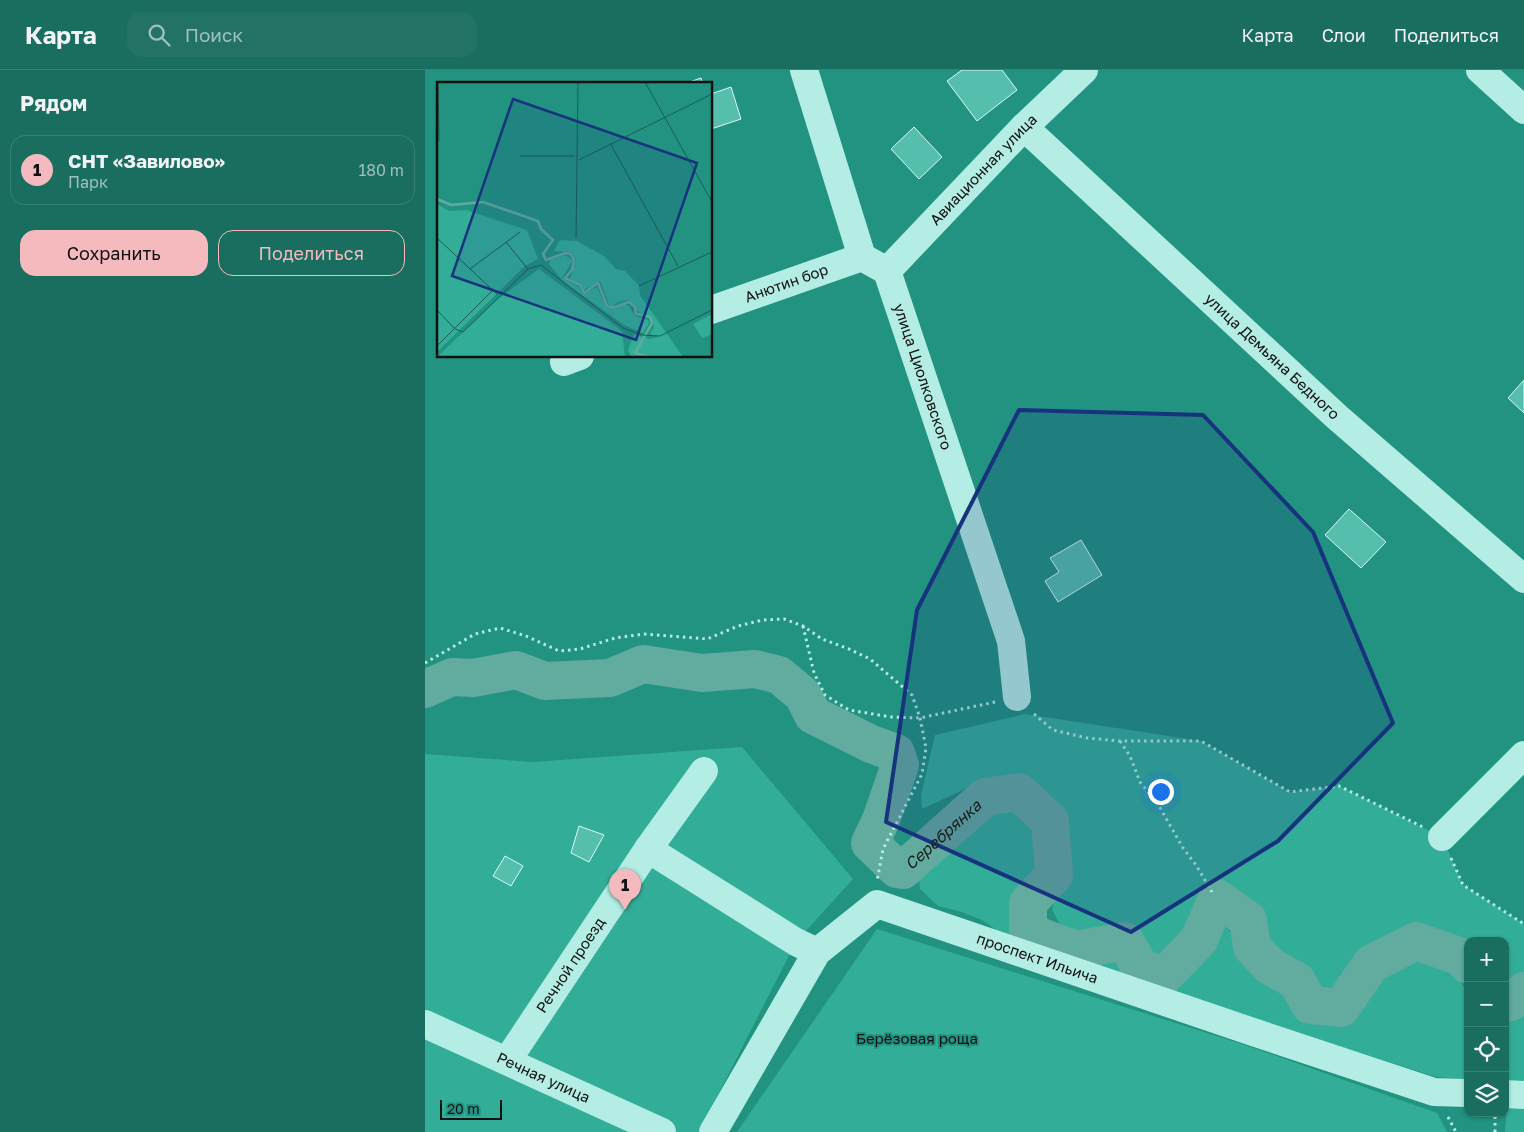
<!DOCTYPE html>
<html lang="ru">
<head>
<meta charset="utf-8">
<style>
  :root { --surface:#196e60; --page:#227366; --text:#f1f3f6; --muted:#9fc0bd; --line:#378175; --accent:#f5babd }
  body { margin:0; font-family:"Golos Text",sans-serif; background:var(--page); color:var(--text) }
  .controls { position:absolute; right:15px; bottom:15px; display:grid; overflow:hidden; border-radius:10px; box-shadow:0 1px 4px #0004 }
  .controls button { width:45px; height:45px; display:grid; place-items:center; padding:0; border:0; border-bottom:1px solid var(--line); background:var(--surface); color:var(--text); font:25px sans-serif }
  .scale { position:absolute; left:15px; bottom:12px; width:62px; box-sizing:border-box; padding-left:5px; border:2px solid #111; border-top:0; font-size:14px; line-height:18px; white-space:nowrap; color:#111; -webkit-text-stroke:4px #219380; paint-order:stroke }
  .you { position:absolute; left:735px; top:721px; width:18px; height:18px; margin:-12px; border:4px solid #fff; border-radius:50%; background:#1a73e8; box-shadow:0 0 0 8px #1a73e833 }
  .badge { display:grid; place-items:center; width:32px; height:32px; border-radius:50%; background:var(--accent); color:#111; font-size:16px; font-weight:700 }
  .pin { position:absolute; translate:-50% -41px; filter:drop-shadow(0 1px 2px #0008) }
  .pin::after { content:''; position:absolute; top:26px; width:18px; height:15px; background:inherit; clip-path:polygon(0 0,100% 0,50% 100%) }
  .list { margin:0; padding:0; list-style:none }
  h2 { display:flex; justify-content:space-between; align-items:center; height:65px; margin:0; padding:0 20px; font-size:21px }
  h2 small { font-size:16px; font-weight:400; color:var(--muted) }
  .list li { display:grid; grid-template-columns:32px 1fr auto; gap:15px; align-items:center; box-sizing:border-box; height:70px; margin:0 10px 10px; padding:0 10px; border:1px solid var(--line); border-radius:15px }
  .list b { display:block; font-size:19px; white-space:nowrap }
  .list p { margin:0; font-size:16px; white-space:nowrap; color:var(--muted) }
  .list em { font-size:16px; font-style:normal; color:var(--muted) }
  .actions { display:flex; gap:10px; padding:15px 20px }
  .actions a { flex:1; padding:11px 0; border:1px solid var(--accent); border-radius:15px; text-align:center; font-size:18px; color:var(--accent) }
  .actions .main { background:var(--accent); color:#111 }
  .icon { flex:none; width:28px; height:28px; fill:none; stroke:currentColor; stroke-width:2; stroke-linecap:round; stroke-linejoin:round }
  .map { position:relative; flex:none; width:1099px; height:1062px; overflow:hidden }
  header { display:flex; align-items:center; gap:30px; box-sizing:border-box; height:70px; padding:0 25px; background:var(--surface); border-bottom:1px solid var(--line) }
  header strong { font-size:24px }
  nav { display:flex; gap:28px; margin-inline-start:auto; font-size:18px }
  .search { width:350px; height:45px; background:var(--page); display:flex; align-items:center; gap:12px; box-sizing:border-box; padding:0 18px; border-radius:15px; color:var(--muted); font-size:19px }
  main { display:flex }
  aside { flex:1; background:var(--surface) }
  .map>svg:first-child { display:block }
  .green { fill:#32ae98 }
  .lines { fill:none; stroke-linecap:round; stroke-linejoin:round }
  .river { stroke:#61ab9f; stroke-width:38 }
  .building { fill:#56beac; stroke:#d9faf4 }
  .path { stroke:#b3ede3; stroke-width:3; stroke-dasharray:2.5 4; stroke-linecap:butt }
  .minor { stroke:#b3ede3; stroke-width:28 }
  .marked { fill:#18337e; fill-opacity:0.2; stroke:#18337e; stroke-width:4; stroke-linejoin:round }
  .labels { text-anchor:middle; stroke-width:4; stroke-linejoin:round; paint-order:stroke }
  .street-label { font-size:15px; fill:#111; stroke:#219380 }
  .park-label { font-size:15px; fill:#111; stroke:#219380 }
  .water-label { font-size:16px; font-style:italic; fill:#1a1c1c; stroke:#219380 }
  .inset-river { fill:none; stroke:#61ab9f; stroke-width:2.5 }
  .inset-road { fill:none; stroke:#1b5f54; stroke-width:1 }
  .view { fill:#18337e; fill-opacity:0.15; stroke:#18337e; stroke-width:2.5 }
  .inset-edge { fill:none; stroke:#111; stroke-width:2.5 }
</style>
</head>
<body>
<header>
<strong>Карта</strong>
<div class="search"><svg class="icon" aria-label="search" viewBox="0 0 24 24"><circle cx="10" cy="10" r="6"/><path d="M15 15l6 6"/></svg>Поиск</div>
<nav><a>Карта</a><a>Слои</a><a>Поделиться</a></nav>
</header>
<main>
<aside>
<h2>Рядом<small></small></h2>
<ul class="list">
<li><span class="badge">1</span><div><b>СНТ «Завилово»</b><p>Парк</p></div><em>180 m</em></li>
</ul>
<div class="actions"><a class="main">Сохранить</a><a>Поделиться</a></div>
</aside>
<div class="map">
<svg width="1099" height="1062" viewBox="0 0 1099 1062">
  <rect width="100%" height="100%" fill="#219380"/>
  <g class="green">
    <polygon points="600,644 776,671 865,722 914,716 1017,767 1038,815 1099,854 1099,910 1084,922 1080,920 1080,871 1043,871 1043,882 1041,880 988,861 934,891 912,930 889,924 879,904 847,883 831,845 797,812 776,815 775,836 761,868 731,892 718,883 700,864 637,859 627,839 636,807 630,745 599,710 555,712 497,739 496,725 510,665"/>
    <polygon points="317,677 428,809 371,872 274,1062 0,1062 0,684 108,692"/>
    <polygon points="587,735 614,752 616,802 591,835 591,867 653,888 696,883 714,908 735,915 749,911 780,874 792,852 813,867 836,899 862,914 882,943 919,946 948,903 993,888 1032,907 1043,922 1043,1009 1011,1007 851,956 609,886 557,850 537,842 513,836 495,819 493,796 563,737"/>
    <polygon points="452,859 820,975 1012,1043 1022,1062 312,1062"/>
    <polygon points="1099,938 1099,1012 1080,1011 1080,943 1088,946"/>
    <polygon points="1082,1037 1099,1038 1099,1062 1080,1062"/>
  </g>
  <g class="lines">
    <g class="river">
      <path id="s1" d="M 0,619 L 27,607 L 48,608 L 91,600 L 120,611 L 185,608 L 218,594 L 277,603 L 330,599 L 354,605 L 378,625 L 388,645 L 446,674 L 471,683 L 475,695 L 456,750 L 445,773 L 472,799 L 478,800 L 560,727 L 594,722 L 625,751 L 629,805 L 603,833 L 603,862 L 652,880 L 700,871 L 715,897 L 738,907 L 774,870 L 792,828 L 823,850 L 827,877 L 845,896 L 872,911 L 885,935 L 916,938 L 946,894 L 991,871 L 1036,887 L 1043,895"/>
      <polyline points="1080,930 1086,932 1099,921"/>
    </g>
  </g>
  <g class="building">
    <polygon points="537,0 577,0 592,20 552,51 522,11"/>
    <polygon points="276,8 278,14 259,14"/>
    <polygon points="306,17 316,49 286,59 286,24"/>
    <polygon points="489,57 517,87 494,109 466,79"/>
    <polygon points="1099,310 1099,343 1083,328"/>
    <polygon points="924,439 961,472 936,498 900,465"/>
    <polygon points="656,470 677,505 633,532 620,511 634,502 625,488"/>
    <polygon points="154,756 179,765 164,792 146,783"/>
    <polygon points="80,786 98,796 86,816 68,806"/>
  </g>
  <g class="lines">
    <g class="path">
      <polyline points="378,556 389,603 400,625 424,640 466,647 495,648 570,632"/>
      <polyline points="0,593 50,564 75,558 101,566 134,581 155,579 190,568 219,564 282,569 313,556 338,550 359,549 378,556 397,569 424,579 445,589 487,625 495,648 501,678 497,704 458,779 452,811"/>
      <polyline points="609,644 628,660 662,668 694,671 776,671 865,722 914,716 998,757"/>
      <polyline points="695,671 705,686 715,712 734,736 758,778 771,795 787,822"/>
      <polyline points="1026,788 1038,815 1099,854"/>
      <polyline points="1023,1047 1031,1062"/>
      <polyline points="1070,1062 1070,1045"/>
    </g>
    <g class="minor">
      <path id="s2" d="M 379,0 L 437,187 L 462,201 L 586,571 L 592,627"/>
      <polyline points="1055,0 1099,40"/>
      <path id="s3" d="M 599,57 L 912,347 L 1099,509"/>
      <path id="s4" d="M 462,201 L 599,57 L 659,0"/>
      <path id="s5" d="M 286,240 L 437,187"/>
      <polyline points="139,292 155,286"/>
      <polyline points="1017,767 1099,685"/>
      <polyline points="223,779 371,872 392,882"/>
      <path id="s6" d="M 0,954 L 237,1062"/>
      <path id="s7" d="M 82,991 L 223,779 L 279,701"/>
      <polyline points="1080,1024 1099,1025"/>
      <path id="s8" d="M 288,1062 L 392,882 L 452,834 L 825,961 L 1009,1022 L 1043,1023"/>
    </g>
  </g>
  <path class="marked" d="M 594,340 L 778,345 L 888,462 L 968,653 L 853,771 L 706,862 L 461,752 L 492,540 Z"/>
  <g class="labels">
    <g class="street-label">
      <text dy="5" stroke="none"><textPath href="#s4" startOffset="140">Авиационная улица</textPath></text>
      <text dy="5" stroke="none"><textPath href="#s5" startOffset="80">Анютин бор</textPath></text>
      <text dy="5" stroke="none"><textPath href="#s3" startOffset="338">улица Демьяна Бедного</textPath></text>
      <text dy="5" stroke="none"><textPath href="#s2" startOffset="336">улица Циолковского</textPath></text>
      <text dy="5" stroke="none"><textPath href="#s8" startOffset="454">проспект Ильича</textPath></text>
      <text dy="5" stroke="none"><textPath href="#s7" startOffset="115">Речной проезд</textPath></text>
      <text dy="5" stroke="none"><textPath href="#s6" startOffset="130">Речная улица</textPath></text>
    </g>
    <g class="park-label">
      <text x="492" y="974">Берёзовая роща</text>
    </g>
    <g class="water-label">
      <text dy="6" stroke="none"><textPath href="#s1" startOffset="702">Серебрянка</textPath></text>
    </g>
  </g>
  <g transform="translate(12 12)">
    <rect width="275" height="275" fill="#219380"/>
    <path d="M 0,122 L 12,129 L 29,128 L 90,148 L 101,177 L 88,184 L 0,270 ZM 123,158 L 140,159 L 167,174 L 179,187 L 188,189 L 202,204 L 203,213 L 246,275 L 194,275 L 191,268 L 197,252 L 212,257 L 222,255 L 213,252 L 217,245 L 214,234 L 204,233 L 192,218 L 181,220 L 175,225 L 172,223 L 163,199 L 147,208 L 143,202 L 133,197 L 139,178 L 135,170 L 117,169 ZM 128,173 L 136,178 L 125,196 L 142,205 L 146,212 L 160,205 L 169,225 L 175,228 L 183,222 L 191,223 L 198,234 L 211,238 L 212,241 L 206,251 L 187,243 L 127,200 L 112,182 L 113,178 ZM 102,187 L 185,249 L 188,275 L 0,275 L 62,216 ZM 275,232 L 275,252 L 265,256 L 256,242 Z" fill="#32ae98"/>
    <path class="inset-river" d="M 0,117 L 14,123 L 46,120 L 101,139 L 104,147 L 116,158 L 106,172 L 109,178 L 128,171 L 134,172 L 137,178 L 135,188 L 128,196 L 143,203 L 147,211 L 161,201 L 170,224 L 175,226 L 192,220 L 198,225 L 199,232 L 213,235 L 215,241 L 198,271 L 212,275"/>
    <path class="inset-road" d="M 1,0 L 2,59M 2,0 L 42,0M 208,0 L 275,120M 173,61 L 241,184M 83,74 L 138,74M 142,78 L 275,12M 0,156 L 61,213M 139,156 L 141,0M 69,160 L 91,187M 33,187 L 83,150M 202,204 L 275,170M 0,228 L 18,247 L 26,250 L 91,187 L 104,183 L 186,246 L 205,253 L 223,254 L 275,228M 0,264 L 55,209"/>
    <path class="view" d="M 76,17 L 260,81 L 199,258 L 15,194 Z"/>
    <rect width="275" height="275" class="inset-edge"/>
  </g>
</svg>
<div class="controls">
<button>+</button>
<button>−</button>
<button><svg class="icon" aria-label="locate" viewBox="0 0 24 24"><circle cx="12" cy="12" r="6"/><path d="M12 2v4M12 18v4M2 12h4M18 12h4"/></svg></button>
<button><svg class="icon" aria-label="layers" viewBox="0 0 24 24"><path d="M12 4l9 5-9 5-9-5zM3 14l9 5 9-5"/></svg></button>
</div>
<div class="scale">20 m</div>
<div class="you"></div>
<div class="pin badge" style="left:200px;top:840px">1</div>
</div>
</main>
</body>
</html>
